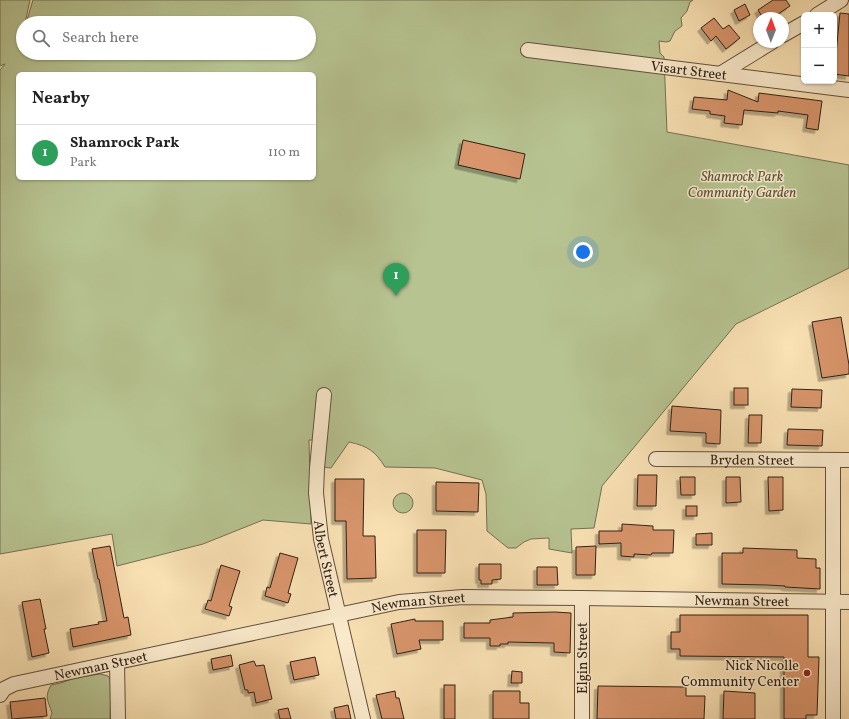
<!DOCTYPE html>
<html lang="en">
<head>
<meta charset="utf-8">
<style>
  :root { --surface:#fff; --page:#f2f2f2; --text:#222; --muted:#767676; --line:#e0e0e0; --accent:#8f2418 }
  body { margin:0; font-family:Vollkorn,serif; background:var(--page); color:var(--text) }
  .controls { position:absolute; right:12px; top:12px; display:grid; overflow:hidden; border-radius:6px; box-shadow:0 1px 3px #0004 }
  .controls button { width:36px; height:36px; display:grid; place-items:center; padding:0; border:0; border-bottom:1px solid var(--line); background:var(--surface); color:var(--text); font:20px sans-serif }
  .compass { position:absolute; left:753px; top:12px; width:36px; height:36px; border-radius:50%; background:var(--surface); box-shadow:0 1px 3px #0004; rotate:1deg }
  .you { position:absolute; left:583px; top:252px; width:14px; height:14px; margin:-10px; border:3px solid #fff; border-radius:50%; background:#1a73e8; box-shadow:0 0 0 6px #1a73e833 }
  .badge { display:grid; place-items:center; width:26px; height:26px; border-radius:50%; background:var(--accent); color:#fff; font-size:13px; font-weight:700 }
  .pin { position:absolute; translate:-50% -33px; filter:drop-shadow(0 1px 2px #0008) }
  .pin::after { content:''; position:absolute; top:21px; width:14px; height:12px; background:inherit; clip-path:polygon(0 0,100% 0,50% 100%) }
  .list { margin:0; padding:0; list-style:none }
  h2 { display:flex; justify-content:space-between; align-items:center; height:52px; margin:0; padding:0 16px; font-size:17px }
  h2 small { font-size:13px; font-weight:400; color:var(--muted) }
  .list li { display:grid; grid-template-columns:26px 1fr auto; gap:12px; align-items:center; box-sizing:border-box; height:56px; padding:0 16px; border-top:1px solid var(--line) }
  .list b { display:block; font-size:15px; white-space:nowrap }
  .list p { margin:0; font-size:13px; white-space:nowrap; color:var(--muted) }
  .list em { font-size:13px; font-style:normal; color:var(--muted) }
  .icon { flex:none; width:22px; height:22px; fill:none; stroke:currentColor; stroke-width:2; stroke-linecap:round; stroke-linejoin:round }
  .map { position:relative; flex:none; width:849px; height:719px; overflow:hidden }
  .search { position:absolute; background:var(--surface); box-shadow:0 1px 3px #0004; left:16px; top:16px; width:300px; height:44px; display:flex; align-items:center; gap:10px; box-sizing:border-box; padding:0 14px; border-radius:22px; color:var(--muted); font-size:15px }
  .panel { position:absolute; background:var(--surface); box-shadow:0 1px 3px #0004; left:16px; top:72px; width:300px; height:108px; border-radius:6px }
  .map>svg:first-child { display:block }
  .green { fill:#b7c492; stroke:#747254; fill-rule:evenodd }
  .building { fill:#d9956c; stroke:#302017; filter:url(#shadow) }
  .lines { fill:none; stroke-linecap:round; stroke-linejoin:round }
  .minor-casing { stroke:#62503e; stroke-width:16 }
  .minor { stroke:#fcecce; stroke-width:14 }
  .poi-dot { fill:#8f2418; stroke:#fcecce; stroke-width:1.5 }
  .labels { text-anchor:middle; stroke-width:3; stroke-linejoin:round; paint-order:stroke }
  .street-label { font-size:14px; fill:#302017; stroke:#fcecce }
  .park-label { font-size:14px; font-style:italic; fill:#58513c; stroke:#fcecce }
  .poi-label { font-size:14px; fill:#302017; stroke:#fcecce; text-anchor:end }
</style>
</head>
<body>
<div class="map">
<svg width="849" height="719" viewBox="0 0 849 719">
  <defs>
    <filter id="shadow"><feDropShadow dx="-3.5" dy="3.5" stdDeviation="0" flood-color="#0004"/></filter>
  </defs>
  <rect width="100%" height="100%" fill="#fae2b4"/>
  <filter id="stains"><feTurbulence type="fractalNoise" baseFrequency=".005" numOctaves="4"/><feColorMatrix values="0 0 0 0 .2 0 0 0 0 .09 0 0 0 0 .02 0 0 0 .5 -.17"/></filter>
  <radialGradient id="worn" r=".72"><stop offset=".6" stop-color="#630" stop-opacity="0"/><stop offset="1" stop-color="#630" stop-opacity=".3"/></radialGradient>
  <g class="green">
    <path d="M 0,0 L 30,0 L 25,23 L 23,23 L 23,53 L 309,53 L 309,23 L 26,23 L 33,0 L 693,0 L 690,2 L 687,11 L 681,18 L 682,26 L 675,31 L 670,41 L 666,42 L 659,41 L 660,53 L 664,57 L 667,132 L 849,165 L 849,268 L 736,324 L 602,486 L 594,528 L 571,529 L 572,553 L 549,549 L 549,538 L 531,539 L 524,542 L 516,548 L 508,548 L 487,531 L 486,494 L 482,480 L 435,468 L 385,467 C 375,451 368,446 349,442 L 331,468 L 323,467 L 324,440 L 309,440 L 311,524 L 263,520 L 203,544 L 117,566 L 112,534 L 0,554 L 0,70 L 5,64 L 0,66 ZM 18,74 L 314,74 L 314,178 L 18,178 Z"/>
    <circle cx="403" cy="503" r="10"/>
    <path d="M 100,674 L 108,676 L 111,680 L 110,719 L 50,719 L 52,713 C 48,700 44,698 51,685 L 61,683 L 74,678 Z"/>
  </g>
  <g class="building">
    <polygon points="773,0 786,0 790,6 772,18 763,18 758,10"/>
    <polygon points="745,4 750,15 739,21 734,10"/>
    <polygon points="840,13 849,14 849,76 834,74"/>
    <polygon points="714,18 723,29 729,25 740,38 726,49 716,36 711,41 701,28"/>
    <polygon points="728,90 758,102 759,93 822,101 818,130 806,128 808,115 778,111 778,113 744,110 742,125 724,123 725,116 710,114 710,111 692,109 694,97 727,100"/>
    <polygon points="463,140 525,154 520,179 458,165"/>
    <polygon points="841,317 849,365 849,374 822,378 812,322"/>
    <rect x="734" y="388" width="14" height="17"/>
    <polygon points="792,389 822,390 821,408 791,407"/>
    <polygon points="672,406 721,410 720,444 706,443 706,433 670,431"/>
    <polygon points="749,415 762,415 761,443 748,443"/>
    <polygon points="788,429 823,430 822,446 787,445"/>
    <polygon points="638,475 657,475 656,506 637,506"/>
    <polygon points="680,477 695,477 695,495 681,495"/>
    <polygon points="726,477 740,477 741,502 726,503"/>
    <polygon points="768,477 783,477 783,510 769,511"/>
    <polygon points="335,479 364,479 363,536 375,536 376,578 347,579 346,521 335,521"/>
    <polygon points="436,482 479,483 478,512 436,511"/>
    <rect x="686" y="506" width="11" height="10"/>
    <polygon points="622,524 653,526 653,530 674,530 673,553 652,553 651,555 634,554 634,557 621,556 621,543 599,544 599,531 622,531"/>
    <polygon points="417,530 446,530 445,573 417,573"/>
    <polygon points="712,533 712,545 696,545 696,534"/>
    <polygon points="110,546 124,618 128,617 131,635 73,647 70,629 99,624 98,622 107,621 99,579 98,579 92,549"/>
    <polygon points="596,546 595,575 576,575 576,547"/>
    <polygon points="743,548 797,550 797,558 816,559 816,568 820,568 820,589 785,587 785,586 767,585 722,584 722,553 743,553"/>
    <polygon points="280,553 298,558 288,593 291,594 288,603 265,596 267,587 270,588"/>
    <polygon points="479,564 501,564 501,579 492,580 492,584 481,584 481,580 479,580"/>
    <polygon points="221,565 240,571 229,606 232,607 229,616 205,609 208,600 211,601"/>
    <polygon points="537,567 557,567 558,585 537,585"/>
    <polygon points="40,599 46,629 44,629 49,653 32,657 22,602"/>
    <polygon points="555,612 571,613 570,653 554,652 554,643 508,642 508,644 500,644 500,646 490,646 490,638 464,638 464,623 490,623 490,620 513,617 513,613"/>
    <polygon points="680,615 808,615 808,657 819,657 817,715 806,715 806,719 784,719 784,657 680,656 680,649 671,649 671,632 680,632"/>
    <polygon points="415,619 415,621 443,621 443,640 419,640 421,649 397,654 391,624"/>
    <polygon points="231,655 233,666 213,670 211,659"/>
    <polygon points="315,657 319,675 294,680 290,662"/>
    <polygon points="254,661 256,666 264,665 272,699 256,703 254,692 248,693 248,690 245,690 239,665"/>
    <polygon points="512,671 522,672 522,683 511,683"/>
    <rect x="444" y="685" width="11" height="34"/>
    <polygon points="598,686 686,687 686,696 705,696 704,719 597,719"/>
    <polygon points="395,691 396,698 399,698 404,719 382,719 376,695"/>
    <polygon points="493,691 520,691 520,703 529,703 529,719 493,719"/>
    <polygon points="724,691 755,693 755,719 723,719"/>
    <polygon points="45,698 47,716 12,719 10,702"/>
    <polygon points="348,705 351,719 336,719 334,708"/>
    <polygon points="288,708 291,719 280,719 278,710"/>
  </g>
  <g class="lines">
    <defs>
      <g id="minor">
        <polyline points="817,15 841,0"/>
        <polyline points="783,35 804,23"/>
        <path id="s1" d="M 528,50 L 849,90"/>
        <polyline points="720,74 772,42"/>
        <path id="s2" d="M 324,395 L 317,468 L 316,493 L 321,539 L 363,719"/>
        <path id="s3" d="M 656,459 L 849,460"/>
        <polyline points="833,460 833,719"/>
        <polyline points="117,662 118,719"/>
        <path id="s4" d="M 0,695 L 4,689 L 14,684 L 399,602 L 463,597 L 582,598 L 849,602"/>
        <polyline points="582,719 582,598"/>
      </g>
    </defs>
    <use href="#minor" class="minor-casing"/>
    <use href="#minor" class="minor"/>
  </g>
  <circle class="poi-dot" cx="807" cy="673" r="4"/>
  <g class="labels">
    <g class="street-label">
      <text dy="5" stroke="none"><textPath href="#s1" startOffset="162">Visart Street</textPath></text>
      <text dy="5" stroke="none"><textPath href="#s3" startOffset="96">Bryden Street</textPath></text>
      <text dy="5" stroke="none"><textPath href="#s2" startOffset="165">Albert Street</textPath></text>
      <text dy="5" stroke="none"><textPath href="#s4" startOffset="755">Newman Street</textPath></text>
      <text dy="5" stroke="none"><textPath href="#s4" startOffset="431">Newman Street</textPath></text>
      <text transform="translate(582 658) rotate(-90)" y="5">Elgin Street</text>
      <text dy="5" stroke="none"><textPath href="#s4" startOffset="107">Newman Street</textPath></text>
    </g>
    <g class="park-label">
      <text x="742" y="181">Shamrock Park<tspan x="742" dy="16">Community Garden</tspan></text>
    </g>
    <g class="poi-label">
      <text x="799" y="670">Nick Nicolle<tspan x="799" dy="16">Community Center</tspan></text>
    </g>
  </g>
  <rect width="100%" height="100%" filter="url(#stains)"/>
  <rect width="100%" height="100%" fill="url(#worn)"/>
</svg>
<div class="controls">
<button>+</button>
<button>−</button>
</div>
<svg class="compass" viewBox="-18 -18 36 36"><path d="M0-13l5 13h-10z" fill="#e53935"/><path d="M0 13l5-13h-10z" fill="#767676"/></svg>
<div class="you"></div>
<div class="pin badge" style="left:396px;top:296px;background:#2e9e5b">1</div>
<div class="search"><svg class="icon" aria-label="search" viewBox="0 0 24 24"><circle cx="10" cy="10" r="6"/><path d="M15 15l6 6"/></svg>Search here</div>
<section class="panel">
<h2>Nearby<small></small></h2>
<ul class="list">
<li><span class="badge" style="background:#2e9e5b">1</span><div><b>Shamrock Park</b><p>Park</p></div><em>110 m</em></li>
</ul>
</section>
</div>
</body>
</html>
